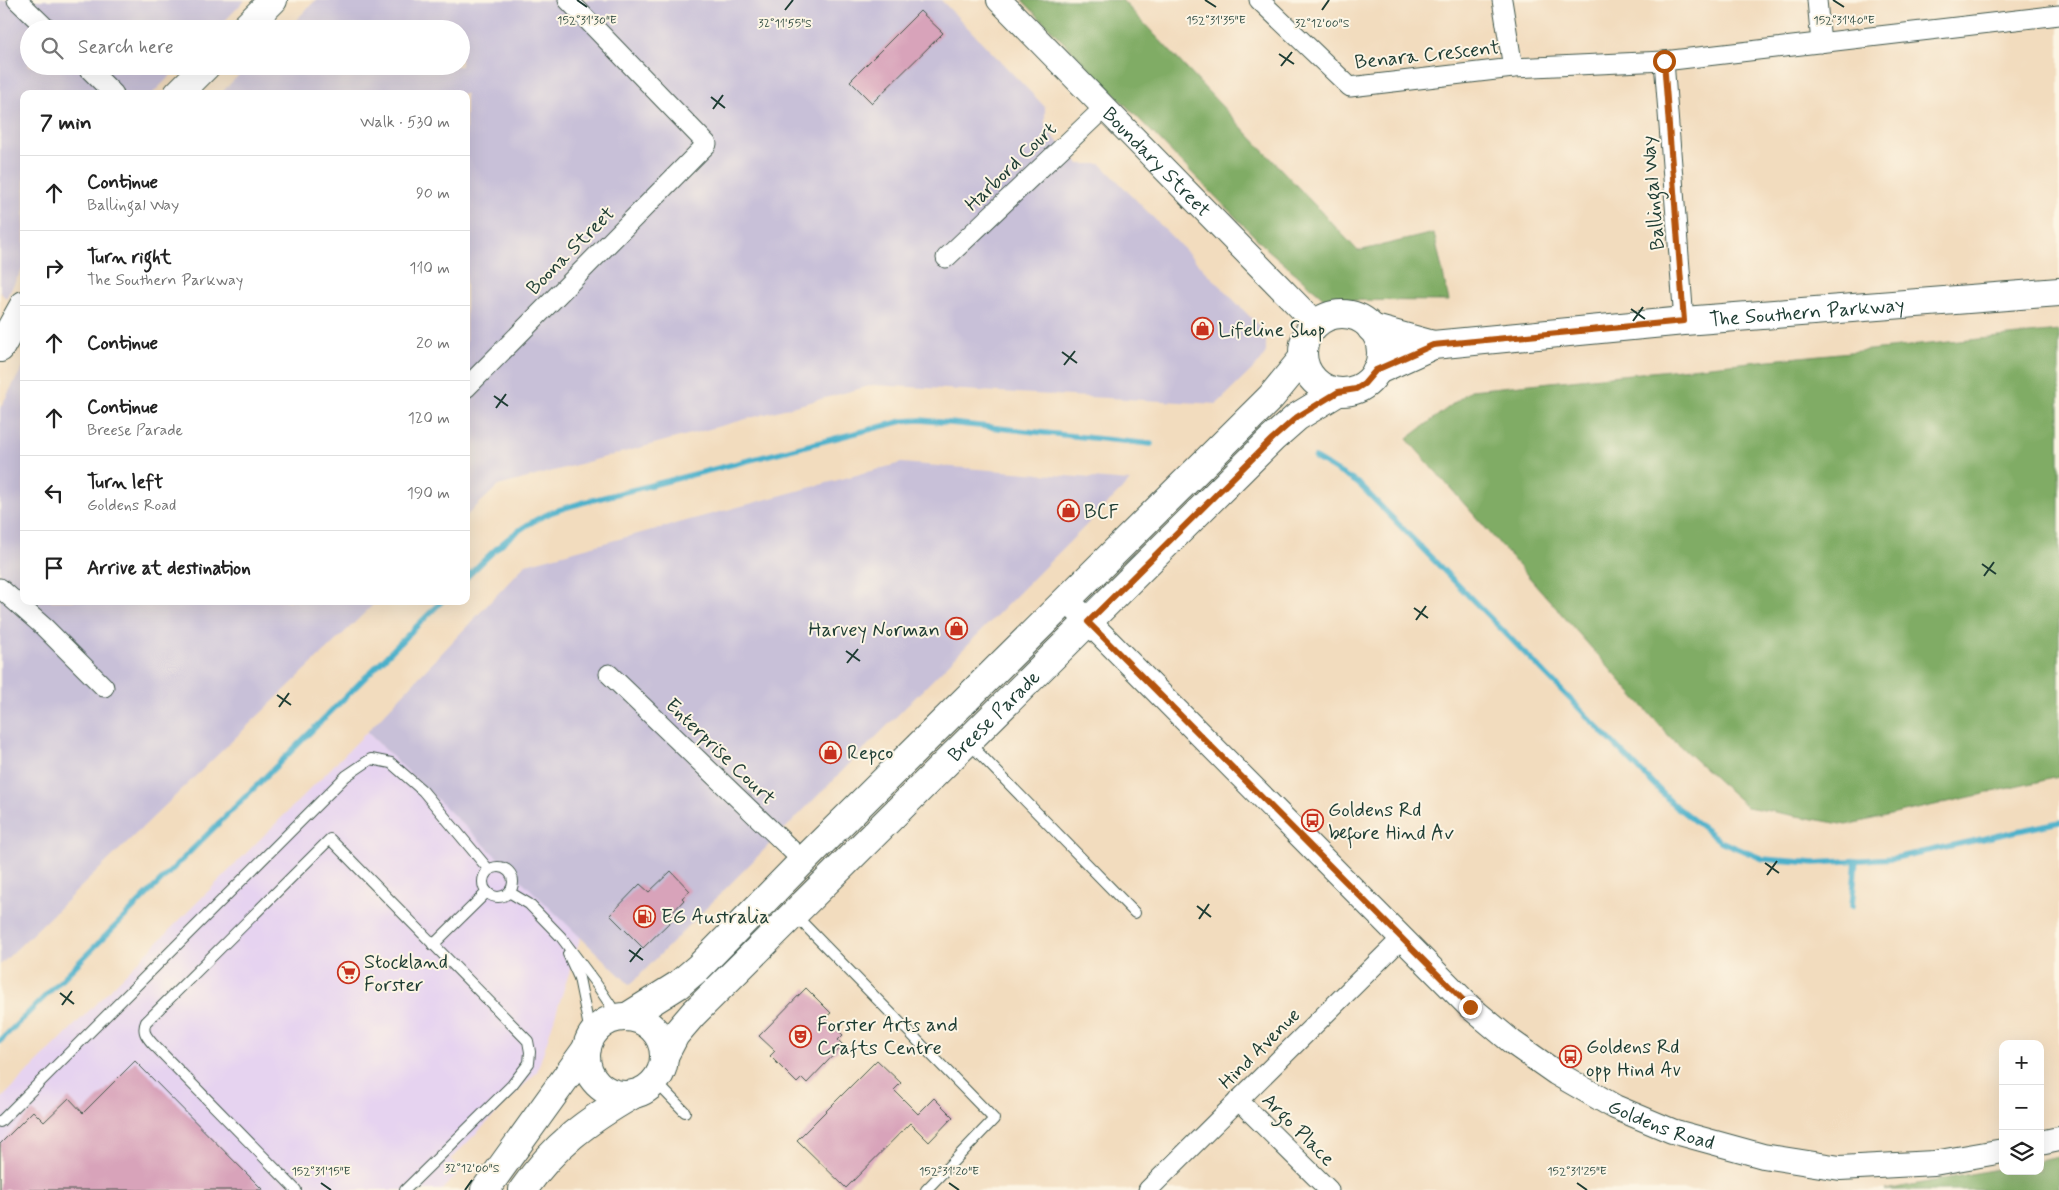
<!DOCTYPE html>
<html lang="en">
<head>
<meta charset="utf-8">
<style>
  :root { --surface:#fff; --page:#f6f6f6; --text:#222; --muted:#767676; --line:#e0e0e0 }
  body { margin:0; font-family:Mynerve,sans-serif; background:var(--page); color:var(--text) }
  .controls { position:absolute; right:15px; bottom:15px; display:grid; overflow:hidden; border-radius:10px; box-shadow:0 5px 20px #0002 }
  .controls button { width:45px; height:45px; display:grid; place-items:center; padding:0; border:0; border-bottom:1px solid var(--line); background:var(--surface); color:var(--text); font:25px sans-serif }
  .stop { position:absolute; width:15px; height:15px; margin:-11px; border:4px solid #b45309; border-radius:50%; background:#fff }
  .stop.end { background:#b45309; border-color:#fff; box-shadow:0 1px 5px #0008 }
  .list { margin:0; padding:0; list-style:none }
  h2 { display:flex; justify-content:space-between; align-items:center; height:65px; margin:0; padding:0 20px; font-size:21px }
  h2 small { font-size:16px; font-weight:400; color:var(--muted) }
  .list li { display:grid; grid-template-columns:32px 1fr auto; gap:15px; align-items:center; box-sizing:border-box; height:75px; padding:0 20px; border-top:1px solid var(--line) }
  .list b { display:block; font-size:19px; white-space:nowrap }
  .list p { margin:0; font-size:16px; white-space:nowrap; color:var(--muted) }
  .list em { font-size:16px; font-style:normal; color:var(--muted) }
  .icon { flex:none; width:28px; height:28px; fill:none; stroke:currentColor; stroke-width:2; stroke-linecap:round; stroke-linejoin:round }
  .map { position:relative; flex:none; width:2059px; height:1190px; overflow:hidden }
  .search { position:absolute; background:var(--surface); box-shadow:0 5px 20px #0002; left:20px; top:20px; width:450px; height:55px; display:flex; align-items:center; gap:12px; box-sizing:border-box; padding:0 18px; border-radius:28px; color:var(--muted); font-size:19px }
  .panel { position:absolute; background:var(--surface); box-shadow:0 5px 20px #0002; left:20px; top:90px; width:450px; height:515px; border-radius:10px }
  .map>svg:first-child { display:block }
  .built { fill:#e6d3f0 }
  .industrial { fill:#c8c0d8 }
  .forest { fill:#80ac65; stroke:#50744c }
  .lines { fill:none; stroke-linecap:round; stroke-linejoin:round }
  .stream { stroke:#4bb0ca; stroke-width:5.5 }
  .building { fill:#d8a3ba }
  .service-casing { stroke:#3f5549; stroke-width:12 }
  .minor-casing { stroke:#3f5549; stroke-width:21 }
  .tertiary-casing { stroke:#3f5549; stroke-width:26 }
  .secondary-casing { stroke:#3f5549; stroke-width:30 }
  .service { stroke:#fff; stroke-width:10 }
  .minor { stroke:#fff; stroke-width:19 }
  .tertiary { stroke:#fff; stroke-width:24 }
  .secondary { stroke:#fff; stroke-width:28 }
  .route { stroke:#b45309; stroke-width:6 }
  .ticks { fill:none; stroke:#1f3d34; stroke-width:2 }
  .labels { text-anchor:middle; stroke-width:4; stroke-linejoin:round; paint-order:stroke }
  .street-label { font-size:20px; fill:#1f3d34; stroke:#fcf5e5 }
  .poi-label { font-size:20px; fill:#1f3d34; stroke:#fcf5e5; text-anchor:start }
  .ticks-label { font-size:12px; text-anchor:middle; fill:#1f3d34; stroke:#fcf5e5; stroke-width:4; stroke-linejoin:round; paint-order:stroke }
</style>
</head>
<body>
<div class="map">
<svg width="2059" height="1190" viewBox="0 0 2059 1190">
  <rect width="100%" height="100%" fill="#fcf5e5"/>
  <filter id="ink" filterUnits="userSpaceOnUse"><feTurbulence type="fractalNoise" baseFrequency=".02" numOctaves="2"/><feDisplacementMap in="SourceGraphic" scale="10" xChannelSelector="R" yChannelSelector="G"/><feConvolveMatrix kernelMatrix="1 2 1 2 8 2 1 2 1" color-interpolation-filters="sRGB"/></filter>
  <filter id="wash" filterUnits="userSpaceOnUse"><feTurbulence type="fractalNoise" baseFrequency=".0096" numOctaves="4" result="noise"/><feDisplacementMap in="SourceGraphic" scale="20" xChannelSelector="R" yChannelSelector="G"/><feGaussianBlur stdDeviation="1.12" result="paint"/><feColorMatrix in="noise" values="0 0 0 0 0 0 0 0 0 0 0 0 0 0 0 0 0 1.4 0 .05"/><feComposite in="paint" operator="in"/></filter>
  <g filter="url(#wash)">
    <rect width="100%" height="100%" fill="#f2dcbe"/>
    <polygon class="built" points="367,732 581,936 537,1072 451,1159 461,1170 442,1190 0,1190 0,1100"/>
    <g class="industrial">
      <polygon points="0,0 245,0 217,29 29,29 29,66 180,66 152,94 24,94 24,266 6,298 0,292"/>
      <polygon points="316,0 941,0 1045,107 1045,128 1079,164 1101,164 1260,327 1266,338 1266,352 1261,361 1217,404 873,385 498,486 466,516 466,94 220,94 248,66 461,66 461,29 287,29"/>
      <polygon points="24,365 24,601 377,601 0,965 0,408"/>
      <polygon points="901,463 1130,481 630,985 367,732 526,564"/>
    </g>
    <g class="forest">
      <polygon points="1022,0 1122,0 1358,251 1434,233 1449,301 1326,300 1266,248"/>
      <polygon points="2059,331 2059,777 1846,825 1747,807 1670,737 1407,439 1471,390"/>
      <polygon points="2059,1157 2059,1190 1885,1190 2003,1168 2003,1171 2040,1171 2040,1161"/>
    </g>
    <g class="lines">
      <g class="stream">
        <polyline points="1315,458 1359,484 1673,804 1720,841 1763,859 1815,863 1895,858 2059,822"/>
        <path d="M 466,578 C 491,553 515,528 548,514 C 559,509 572,506 585,502 L 903,421 L 921,420 L 1151,444"/>
        <polyline points="1852,906 1856,860"/>
        <polyline points="0,1041 442,601"/>
      </g>
    </g>
    <g id="blocks">
      <g class="building">
        <polygon points="920,11 943,33 872,103 850,81"/>
        <polygon points="671,871 690,891 682,898 684,900 671,914 674,918 643,948 610,915 640,884 649,892"/>
        <polygon points="806,988 831,1013 825,1018 843,1035 838,1040 843,1045 807,1083 802,1078 797,1083 770,1056 775,1051 759,1036"/>
        <polygon points="877,1060 901,1083 894,1090 918,1114 934,1098 953,1117 929,1142 910,1123 846,1188 797,1140"/>
        <polygon points="135,1061 263,1190 0,1190 0,1144 33,1111 44,1122 69,1098 83,1113"/>
      </g>
    </g>
  </g>
  <g filter="url(#ink)">
    <use href="#blocks" fill-opacity="0" stroke="#3f5549" stroke-width="1"/>
    <g class="lines">
      <defs>
        <g id="service">
          <polyline points="968,742 1135,913"/>
          <circle cx="498" cy="882" r="15"/>
          <polyline points="509,892 529,904 561,937 597,985 619,1018"/>
          <polyline points="794,914 994,1119 926,1190"/>
          <polyline points="433,945 487,892"/>
          <polyline points="568,954 579,978 591,1037"/>
          <polyline points="655,1081 685,1112"/>
          <polyline points="0,1122 346,776 371,759 391,763 423,791 489,870"/>
          <path d="M 296,1190 L 152,1043 C 146,1036 142,1031 146,1022 L 330,839 L 528,1041 L 530,1052 L 529,1063 L 512,1085 L 405,1190"/>
        </g>
        <g id="minor">
          <polyline points="17,0 47,29"/>
          <polyline points="1259,0 1350,87 1513,68 1664,61 2059,15"/>
          <polyline points="1502,0 1513,68"/>
          <polyline points="1817,0 1821,43"/>
          <polyline points="1664,61 1684,321"/>
          <polyline points="86,66 114,94"/>
          <polyline points="946,258 1105,107"/>
          <polyline points="466,388 707,144 568,0"/>
          <polyline points="0,588 44,627 104,687"/>
          <polyline points="609,674 803,861"/>
          <polyline points="1238,1100 1329,1190"/>
          <polyline points="1148,1190 1402,938"/>
        </g>
        <g id="tertiary">
          <path id="s1" d="M 999,0 L 1316,324"/>
          <path id="s2" d="M 1067,600 L 1470,1007 L 1512,1042 L 1556,1073 L 1615,1107 L 1672,1131 L 1763,1156 L 1840,1168 L 1934,1163 L 2003,1151"/>
          <polyline points="2040,1143 2059,1139"/>
        </g>
        <g id="secondary">
          <polyline points="244,29 273,0"/>
          <polyline points="178,94 206,66"/>
          <circle cx="1342" cy="353" r="39"/>
          <polyline points="1371,328 1433,345"/>
          <polyline points="0,348 24,305"/>
          <path id="s3" d="M 1376,371 L 1433,345 L 1684,321 L 2059,292"/>
          <polyline points="627,1017 678,985 698,968 803,861 1271,397 1303,358"/>
          <circle cx="625" cy="1056" r="39"/>
          <path id="s4" d="M 664,1056 L 675,1035 L 693,1014 L 1272,439 L 1297,417 L 1338,392"/>
          <polyline points="485,1190 587,1048"/>
          <path d="M 523,1190 C 554,1145 587,1121 634,1094"/>
        </g>
      </defs>
      <use href="#service" class="service-casing"/>
      <use href="#minor" class="minor-casing"/>
      <use href="#tertiary" class="tertiary-casing"/>
      <use href="#secondary" class="secondary-casing"/>
      <use href="#service" class="service"/>
      <use href="#minor" class="minor"/>
      <use href="#tertiary" class="tertiary"/>
      <use href="#secondary" class="secondary"/>
    </g>
  </g>
  <g class="lines" filter="url(#ink)">
    <polyline class="route" points="1470,1007 1088,622 1272,439 1297,417 1338,392 1356,389 1364,384 1376,370 1433,345 1684,321 1664,61"/>
  </g>
  <path class="ticks" d="M 577,0 L 587,7M 1205,0 L 1216,7M 1833,0 L 1844,7M 785,10 L 793,0M 1322,10 L 1329,0M 1279,54 L 1294,64M 1281,66 L 1292,52M 711,97 L 725,108M 713,109 L 723,95M 1631,309 L 1645,319M 1633,321 L 1643,307M 1062,352 L 1077,363M 1064,365 L 1075,351M 494,396 L 508,406M 496,408 L 506,394M 1982,564 L 1996,574M 1984,576 L 1994,562M 1414,608 L 1428,618M 1416,620 L 1426,606M 846,651 L 860,661M 847,663 L 858,649M 277,695 L 291,705M 279,707 L 289,693M 1765,863 L 1779,873M 1767,875 L 1777,861M 1197,906 L 1211,917M 1199,919 L 1209,904M 629,950 L 643,960M 630,962 L 641,948M 60,993 L 74,1004M 62,1005 L 72,991M 321,1183 L 331,1190M 949,1183 L 959,1190M 1577,1183 L 1587,1190M 465,1190 L 472,1180"/>
  <defs>
    <symbol id="shop-ring" viewBox="-11 -11 22 22"><circle r="9.5" fill="#fcf5e5" stroke="#c8321e" stroke-width="1.5"/><path d="M-5-2.5h2.3a2.7 3.5 0 0 1 5.4 0H5L5.5 6h-11ZM-1.5-2.5h3a1.5 2.3 0 0 0-3 0Z" fill="#c8321e"/></symbol>
    <symbol id="bus-ring" viewBox="-11 -11 22 22"><circle r="9.5" fill="#fcf5e5" stroke="#c8321e" stroke-width="1.5"/><path d="M-5-6H5V4H4V6H2V4H-2V6H-4V4H-5ZM-3.5-4V0h7V-4ZM-3.5 1.2v1.5H-2V1.2ZM2 1.2v1.5H3.5V1.2Z" fill="#c8321e"/></symbol>
    <symbol id="fuel-ring" viewBox="-11 -11 22 22"><circle r="9.5" fill="#fcf5e5" stroke="#c8321e" stroke-width="1.5"/><path d="M-5.5-6h7V0h2V4h1.3V-2.5L3-4.5l.8-.8L6-3V5H2.5V1h-1V6h-7ZM-4.2-4.7v3.2H.2V-4.7Z" fill="#c8321e"/></symbol>
    <symbol id="supermarket-ring" viewBox="-11 -11 22 22"><circle r="9.5" fill="#fcf5e5" stroke="#c8321e" stroke-width="1.5"/><path d="M-6-5.5h2.5l.6 2H6L4.5 2H-2.5L-4.4-4H-6ZM-1.5 3.2a1.3 1.3 0 1 0 .1 0ZM3 3.2a1.3 1.3 0 1 0 .1 0Z" fill="#c8321e"/></symbol>
    <symbol id="theatre-ring" viewBox="-11 -11 22 22"><circle r="9.5" fill="#fcf5e5" stroke="#c8321e" stroke-width="1.5"/><path d="M-5-5.5Q0-4 5-5.5V0Q5 5 0 6Q-5 5-5 0ZM-3.3-2.5H-1v1.5H-3.3ZM1-2.5H3.3v1.5H1ZM-2.8 1Q0 5.5 2.8 1Z" fill="#c8321e"/></symbol>
  </defs>
  <g fill-rule="evenodd">
    <use href="#shop-ring" x="1190" y="316" width="25" height="25"/>
    <use href="#shop-ring" x="1056" y="498" width="25" height="25"/>
    <use href="#shop-ring" x="944" y="616" width="25" height="25"/>
    <use href="#shop-ring" x="818" y="740" width="25" height="25"/>
    <use href="#bus-ring" x="1300" y="808" width="25" height="25"/>
    <use href="#fuel-ring" x="632" y="904" width="25" height="25"/>
    <use href="#supermarket-ring" x="336" y="960" width="25" height="25"/>
    <use href="#theatre-ring" x="788" y="1024" width="25" height="25"/>
    <use href="#bus-ring" x="1558" y="1044" width="25" height="25"/>
  </g>
  <g class="labels">
    <g class="street-label">
      <text transform="translate(1427 54) rotate(-6)" y="7">Benara Crescent</text>
      <text dy="7" stroke="none"><textPath href="#s1" startOffset="226">Boundary Street</textPath></text>
      <text transform="translate(1010 166) rotate(-44)" y="7">Harbord Court</text>
      <text transform="translate(1652 193) rotate(-95)" y="7">Ballingal Way</text>
      <text transform="translate(570 250) rotate(-45)" y="7">Boona Street</text>
      <text dy="7" stroke="none"><textPath href="#s3" startOffset="438">The Southern Parkway</textPath></text>
      <text dy="7" stroke="none"><textPath href="#s4" startOffset="475">Breese Parade</textPath></text>
      <text transform="translate(721 751) rotate(44)" y="7">Enterprise Court</text>
      <text transform="translate(1259 1048) rotate(-45)" y="7">Hind Avenue</text>
      <text dy="7" stroke="none"><textPath href="#s2" startOffset="799">Goldens Road</textPath></text>
      <text transform="translate(1299 1129) rotate(45)" y="7">Argo Place</text>
    </g>
    <g class="poi-label">
      <text x="1218" y="336">Lifeline Shop</text>
      <text x="1084" y="518">BCF</text>
      <text x="940" y="636" text-anchor="end">Harvey Norman</text>
      <text x="847" y="759">Repco</text>
      <text x="1328" y="816">Goldens Rd<tspan x="1328" dy="23">before Hind Av</tspan></text>
      <text x="661" y="923">EG Australia</text>
      <text x="364" y="968">Stockland<tspan x="364" dy="23">Forster</tspan></text>
      <text x="817" y="1031">Forster Arts and<tspan x="817" dy="23">Crafts Centre</tspan></text>
      <text x="1586" y="1053">Goldens Rd<tspan x="1586" dy="23">opp Hind Av</tspan></text>
    </g>
  </g>
  <g class="ticks-label">
    <text x="1844" y="24">152°31'40"E</text>
    <text x="587" y="24">152°31'30"E</text>
    <text x="1216" y="24">152°31'35"E</text>
    <text x="785" y="27">32°11'55"S</text>
    <text x="1322" y="27">32°12'00"S</text>
    <text x="472" y="1172">32°12'00"S</text>
    <text x="321" y="1175">152°31'15"E</text>
    <text x="949" y="1175">152°31'20"E</text>
    <text x="1577" y="1175">152°31'25"E</text>
  </g>
</svg>
<div class="controls">
<button>+</button>
<button>−</button>
<button><svg class="icon" aria-label="layers" viewBox="0 0 24 24"><path d="M12 4l9 5-9 5-9-5zM3 14l9 5 9-5"/></svg></button>
</div>
<div class="stop" style="left:1664px;top:61px"></div>
<div class="stop end" style="left:1470px;top:1007px"></div>
<div class="search"><svg class="icon" aria-label="search" viewBox="0 0 24 24"><circle cx="10" cy="10" r="6"/><path d="M15 15l6 6"/></svg>Search here</div>
<section class="panel">
<h2>7 min<small>Walk · 530 m</small></h2>
<ul class="list">
<li><svg class="icon" aria-label="ahead" viewBox="0 0 24 24"><path d="M12 20V5M6 11l6-6 6 6"/></svg><div><b>Continue</b><p>Ballingal Way</p></div><em>90 m</em></li>
<li><svg class="icon" aria-label="right" viewBox="0 0 24 24"><path d="M7 20v-9h11M14 6l5 5-5 5"/></svg><div><b>Turn right</b><p>The Southern Parkway</p></div><em>110 m</em></li>
<li><svg class="icon" aria-label="ahead" viewBox="0 0 24 24"><path d="M12 20V5M6 11l6-6 6 6"/></svg><div><b>Continue</b></div><em>20 m</em></li>
<li><svg class="icon" aria-label="ahead" viewBox="0 0 24 24"><path d="M12 20V5M6 11l6-6 6 6"/></svg><div><b>Continue</b><p>Breese Parade</p></div><em>120 m</em></li>
<li><svg class="icon" aria-label="left" viewBox="0 0 24 24"><path d="M17 20v-9H6M10 6l-5 5 5 5"/></svg><div><b>Turn left</b><p>Goldens Road</p></div><em>190 m</em></li>
<li><svg class="icon" aria-label="arrive" viewBox="0 0 24 24"><path d="M6 21V4h12l-3 4 3 4H6"/></svg><div><b>Arrive at destination</b></div></li>
</ul>
</section>
</div>
</body>
</html>
